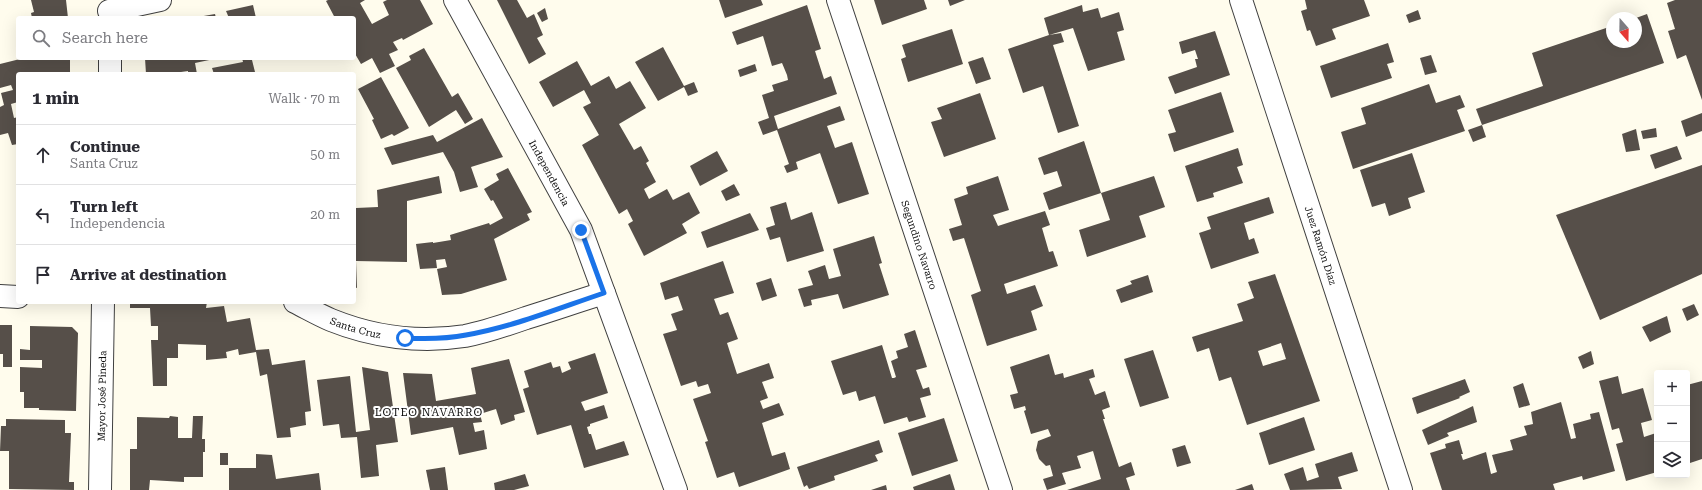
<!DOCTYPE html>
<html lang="en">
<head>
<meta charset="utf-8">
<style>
  :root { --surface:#fff; --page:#f2f2f3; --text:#2b2b33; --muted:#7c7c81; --line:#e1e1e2 }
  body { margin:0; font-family:"Roboto Serif",serif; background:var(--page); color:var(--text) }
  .controls { position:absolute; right:12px; bottom:12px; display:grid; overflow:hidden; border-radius:4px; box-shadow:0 4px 16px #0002 }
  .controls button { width:36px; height:36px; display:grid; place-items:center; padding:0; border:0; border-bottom:1px solid var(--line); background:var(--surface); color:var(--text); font:20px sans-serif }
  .compass { position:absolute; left:1606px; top:12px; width:36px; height:36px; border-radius:50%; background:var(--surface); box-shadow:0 4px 16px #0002; rotate:160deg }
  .stop { position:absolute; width:12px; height:12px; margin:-9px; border:3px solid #1a73e8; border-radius:50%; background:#fff }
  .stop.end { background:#1a73e8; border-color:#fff; box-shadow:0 1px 4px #0008 }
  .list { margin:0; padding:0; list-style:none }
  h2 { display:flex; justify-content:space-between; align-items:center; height:52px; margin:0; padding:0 16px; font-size:17px }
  h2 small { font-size:13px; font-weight:400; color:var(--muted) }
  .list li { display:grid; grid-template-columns:26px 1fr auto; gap:12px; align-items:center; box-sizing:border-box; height:60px; padding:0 16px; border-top:1px solid var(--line) }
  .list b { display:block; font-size:15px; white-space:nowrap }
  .list p { margin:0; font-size:13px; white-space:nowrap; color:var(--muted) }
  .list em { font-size:13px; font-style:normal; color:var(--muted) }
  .icon { flex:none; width:22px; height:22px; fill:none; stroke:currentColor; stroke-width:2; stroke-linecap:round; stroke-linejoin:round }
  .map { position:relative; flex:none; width:1702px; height:490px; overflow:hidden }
  .search { position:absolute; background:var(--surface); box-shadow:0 4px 16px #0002; left:16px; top:16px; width:340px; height:44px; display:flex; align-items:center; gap:10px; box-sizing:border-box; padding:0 14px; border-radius:4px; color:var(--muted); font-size:15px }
  .panel { position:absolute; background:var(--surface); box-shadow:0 4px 16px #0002; left:16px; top:72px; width:340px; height:232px; border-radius:4px }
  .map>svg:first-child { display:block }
  .building { fill:#564f49; fill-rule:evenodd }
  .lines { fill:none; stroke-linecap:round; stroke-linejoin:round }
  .minor-casing { stroke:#404040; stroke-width:24 }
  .minor { stroke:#fff; stroke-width:22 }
  .route { stroke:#1a73e8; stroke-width:5 }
  .labels { text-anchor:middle; stroke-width:4; stroke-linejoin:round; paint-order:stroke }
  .street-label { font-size:10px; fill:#0d0d0d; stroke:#fff }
  .neighbourhood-label { font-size:11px; letter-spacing:1px; fill:#0d0d0d; stroke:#fff }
</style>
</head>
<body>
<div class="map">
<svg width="1702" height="490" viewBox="0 0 1702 490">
  <rect width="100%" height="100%" fill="#fffced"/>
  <g class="building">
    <polygon points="31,0 66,0 68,18 32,18 31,13 34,12"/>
    <polygon points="328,0 365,0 360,3 372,24 389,15 383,2 387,0 420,0 433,24 403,40 402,38 393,42 398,50 389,54 395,66 380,73 372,58 361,64 354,52 354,18 335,18 326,1"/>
    <polygon points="497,0 517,0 527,18 534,14 543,35 537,38 546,54 529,64"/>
    <polygon points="719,0 761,0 763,5 725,18"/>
    <polygon points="874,0 924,0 927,9 882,25"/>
    <polygon points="948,0 965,0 950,6"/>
    <polygon points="1305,0 1364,0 1370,16 1332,29 1336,39 1316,46 1310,30 1307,31 1301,11 1307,9"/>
    <polygon points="1675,0 1702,0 1702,100 1686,55 1677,59 1668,31 1675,29 1667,3"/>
    <polygon points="253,5 256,18 229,18 226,11"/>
    <polygon points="807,5 821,49 815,51 824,79 831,76 837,94 774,116 778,129 840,106 845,120 827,126 835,148 852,142 869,194 838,204 820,153 796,162 798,169 787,173 784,166 789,164 777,130 763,135 758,122 769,118 762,95 774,91 772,85 788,80 787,75 782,63 772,66 763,36 737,45 732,32"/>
    <polygon points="1082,5 1083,12 1098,8 1101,18 1119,12 1124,30 1117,32 1125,60 1088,71 1073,28 1049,35 1061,33 1064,42 1053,45 1079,126 1058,133 1043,86 1023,93 1008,49 1049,35 1044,18"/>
    <polygon points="545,8 548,19 542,22 537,13"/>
    <polygon points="1418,10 1421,19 1409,23 1406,15"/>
    <polygon points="215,14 216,18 198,18 198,17"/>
    <polygon points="1647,14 1664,63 1482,125 1486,137 1473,142 1468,130 1482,125 1476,109 1543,86 1532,53 1612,26 1612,42 1636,42 1636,18"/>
    <polygon points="952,29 963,64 908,82 901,59 906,57 902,45"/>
    <polygon points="1215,31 1230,75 1175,94 1168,77 1197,67 1195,59 1198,59 1195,50 1182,54 1179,42"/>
    <polygon points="1388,43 1394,62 1387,64 1392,78 1331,98 1320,66"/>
    <polygon points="663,47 684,86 694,82 698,92 688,96 684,87 658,101 635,62"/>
    <polygon points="424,48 452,97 458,93 473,119 465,124 456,110 429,127 396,68 411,60 409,56"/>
    <polygon points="1431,55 1437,72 1425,75 1420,58"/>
    <polygon points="983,57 991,79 976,84 968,62"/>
    <polygon points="24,58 70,58 70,73 18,74 18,102 11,104 14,118 18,117 18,144 12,145 8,133 0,135 0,107 4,105 1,93 13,90 11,85 0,88 0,64"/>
    <polygon points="145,58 214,58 214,59 195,63 197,74 188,74 188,71 167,74 146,74"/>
    <polygon points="242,58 257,58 252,60 255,72 251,74 214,74 212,68 243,62"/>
    <polygon points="577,61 591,86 609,76 616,89 630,81 646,108 619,124 634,150 641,146 649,161 646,163 656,182 644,189 649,199 667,189 673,200 689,192 700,213 682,224 687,233 644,256 628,224 633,221 627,209 619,214 582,145 599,135 583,107 591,103 584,90 553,107 539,82"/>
    <polygon points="755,64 757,71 740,77 738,70"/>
    <polygon points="381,77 409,128 394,136 392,134 381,139 372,120 374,119 358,89"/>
    <polygon points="1429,84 1436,103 1460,95 1465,107 1457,110 1465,131 1353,169 1341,132 1366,124 1361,108"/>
    <polygon points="1221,92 1234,132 1174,152 1168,134 1176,132 1168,110"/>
    <polygon points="980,93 996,139 944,157 931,122 942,119 937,108"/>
    <polygon points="1702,113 1702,131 1686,137 1681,121"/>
    <polygon points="482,118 503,157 471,167 478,187 460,192 454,172 443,152 392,165 384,148 433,135 437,142"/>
    <polygon points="1656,128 1657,137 1643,139 1641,131"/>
    <polygon points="1636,129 1640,150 1626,152 1622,134"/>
    <polygon points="1084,141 1101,193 1154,176 1165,207 1139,216 1146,237 1087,257 1079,230 1110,220 1101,193 1049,210 1043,193 1062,186 1057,171 1044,175 1038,158"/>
    <polygon points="1677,146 1682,159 1655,169 1650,155"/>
    <polygon points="1238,148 1243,165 1237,167 1243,183 1213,193 1214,197 1197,202 1185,166"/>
    <polygon points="717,151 728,171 700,186 690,166"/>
    <polygon points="1412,153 1425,192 1408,198 1411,208 1389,216 1385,203 1372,207 1360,170"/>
    <polygon points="1702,165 1702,274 1600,320 1556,215"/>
    <polygon points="508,168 532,212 527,214 530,220 494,239 507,280 461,294 442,295 437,269 447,267 445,259 436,260 437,268 420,269 416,244 433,242 433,243 451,240 450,235 489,223 490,225 503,218 493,200 491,201 484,189 499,180 496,174"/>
    <polygon points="439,176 442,193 407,201 407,262 356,261 357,288 354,287 354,242 356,242 356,225 354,225 354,195 356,195 356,208 378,207 377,190"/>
    <polygon points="998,176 1009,210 993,215 998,226 1045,211 1050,225 1042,228 1049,252 1053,251 1058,266 1004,284 1007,294 1035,285 1043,306 1031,311 1037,330 987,346 971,295 981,291 964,238 953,241 949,229 962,225 954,199 968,194 966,187"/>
    <polygon points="734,184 740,195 726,201 721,191"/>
    <polygon points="1269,197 1274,213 1244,223 1249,240 1254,238 1259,253 1211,269 1199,233 1211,229 1207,217"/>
    <polygon points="786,202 791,220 812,212 824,251 787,262 780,237 770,240 766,228 775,225 770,207"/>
    <polygon points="750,213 759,230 707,248 701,232"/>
    <polygon points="874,236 882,263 879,264 889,295 843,309 838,294 811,300 812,305 804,307 798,289 813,285 808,271 825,265 829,279 841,276 833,249"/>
    <polygon points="723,261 734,293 714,299 720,315 728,312 738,339 727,343 737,374 769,363 774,378 762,382 768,398 760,401 763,409 779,403 784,415 762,423 772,456 785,452 790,469 739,487 734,472 717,478 705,442 708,441 693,399 711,393 708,384 698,387 696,381 681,386 663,334 677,330 671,314 683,310 678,296 665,300 660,283"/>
    <path d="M 1275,274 L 1320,401 L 1247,425 L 1231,377 L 1219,381 L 1209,348 L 1197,352 L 1192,337 L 1243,321 L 1237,304 L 1254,298 L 1248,282 ZM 1281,343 L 1286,359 L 1263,366 L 1258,351 Z"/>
    <polygon points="1148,275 1153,292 1121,303 1116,290 1132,284 1130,281"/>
    <polygon points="771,278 777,296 762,301 756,283"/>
    <polygon points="130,302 207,302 206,308 224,306 227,322 250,318 256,350 269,349 272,365 305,360 311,411 305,412 306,425 290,428 291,437 277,438 267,374 260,376 256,352 239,355 238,349 226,352 227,358 206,360 206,345 178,344 178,358 167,358 167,386 153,386 151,340 158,340 158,326 151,326 150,308 130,308"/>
    <polygon points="1694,304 1699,315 1687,321 1682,309"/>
    <polygon points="1667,316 1671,332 1650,342 1642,327"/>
    <polygon points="0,325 12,325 12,367 3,367 3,354 0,354"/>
    <polygon points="30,326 72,327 78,333 76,411 39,410 39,408 24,408 24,392 20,392 20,367 42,368 42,360 20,360 20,349 30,350"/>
    <polygon points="915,330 927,367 916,370 923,389 929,387 931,395 920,398 926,417 909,422 907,417 884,424 875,396 859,401 856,391 843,395 831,361 882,345 892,378 894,378 896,377 891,361 898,358 896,351 908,347 904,334"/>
    <polygon points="1153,350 1169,398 1140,407 1124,359"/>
    <polygon points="1591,351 1594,364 1583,369 1578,357"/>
    <polygon points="595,353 608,393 581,402 585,411 604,405 608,418 590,424 590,426 587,427 589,434 591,434 596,450 624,441 629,455 584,468 571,425 537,435 523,389 529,387 524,371 551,362 553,368 560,366 562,373 571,369 568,362"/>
    <polygon points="1049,354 1055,375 1063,373 1064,378 1093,369 1095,377 1089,379 1095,395 1105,391 1110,407 1102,410 1105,419 1103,419 1119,467 1131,462 1135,475 1126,478 1130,490 1067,490 1101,479 1093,451 1077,456 1081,468 1062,473 1066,484 1047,490 1043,479 1053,476 1050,465 1046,466 1039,459 1036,450 1038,441 1051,436 1048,429 1031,434 1024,411 1026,410 1025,406 1014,409 1010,395 1018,393 1010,367"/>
    <polygon points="509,359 525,412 514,415 515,420 501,425 496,409 480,414 482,422 473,423 475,432 484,430 487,449 459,455 453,427 411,435 403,373 432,374 436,401 476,394 471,368"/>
    <polygon points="362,367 388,372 398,442 376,445 379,476 361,478 357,437 341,438 339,424 323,426 317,380 350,376 356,432 370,430"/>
    <polygon points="1618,376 1622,394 1643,388 1652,420 1641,423 1644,437 1656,433 1657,437 1657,472 1626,481 1616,444 1623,442 1619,428 1612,430 1599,381"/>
    <polygon points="1465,379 1470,392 1459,397 1460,398 1417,414 1412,398"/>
    <polygon points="1702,381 1702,459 1687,464 1687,385"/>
    <polygon points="1523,383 1530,405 1519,408 1513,387"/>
    <polygon points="1561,402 1571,439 1576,438 1573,424 1591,419 1590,414 1599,412 1615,471 1583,480 1582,476 1553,484 1555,490 1442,490 1430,453 1446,448 1445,444 1459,440 1463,454 1461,454 1463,460 1486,452 1491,474 1497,472 1492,455 1513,450 1510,440 1527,435 1524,426 1533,424 1531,412"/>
    <polygon points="1473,406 1477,422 1447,433 1449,436 1428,445 1422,430"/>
    <polygon points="170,416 178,417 178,438 192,438 193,416 203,416 202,439 205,439 205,452 203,452 203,477 184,477 184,482 150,480 149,490 130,490 130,449 137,449 137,417 169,418"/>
    <polygon points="1304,417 1315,450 1269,465 1259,433"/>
    <polygon points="944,418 958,461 912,476 898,433"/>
    <polygon points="6,419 65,420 65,433 71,433 69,482 74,482 74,490 9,489 9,451 0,451 1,426 6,426"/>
    <polygon points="879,440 883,452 875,455 878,461 834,476 835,480 809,489 807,485 804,487 797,467"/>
    <polygon points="1185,445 1191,463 1177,467 1172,449"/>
    <polygon points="1352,452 1358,471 1338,477 1342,489 1290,490 1284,474 1303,467 1307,481 1319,477 1315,464"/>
    <rect x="220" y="453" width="8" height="12"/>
    <polygon points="256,454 272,455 276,479 319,473 321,490 229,490 229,468 256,468"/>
    <polygon points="445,467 448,490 430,490 426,470"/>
    <polygon points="525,474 529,486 514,490 495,490 494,483"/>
    <polygon points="950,474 955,490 914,490 913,487"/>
    <polygon points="1252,484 1254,490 1235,490"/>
    <polygon points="886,485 887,490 871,490"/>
  </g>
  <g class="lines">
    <defs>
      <g id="minor">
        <path id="s1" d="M 455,0 L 581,230 L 676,490"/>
        <path id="s2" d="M 838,0 L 1001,490"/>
        <path id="s3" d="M 1241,0 L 1401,490"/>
        <polyline points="109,11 160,0"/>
        <polyline points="110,58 110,74"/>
        <polyline points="0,296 18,297"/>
        <path id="s4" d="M 295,302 C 307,308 319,315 331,320 C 373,337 420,343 465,336 C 486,332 506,325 526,318 C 552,310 578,301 604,293"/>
        <path id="s5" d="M 100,490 L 103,302"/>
      </g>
    </defs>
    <use href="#minor" class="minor-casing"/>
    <use href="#minor" class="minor"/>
  </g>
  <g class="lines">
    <path class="route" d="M 405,338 C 425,339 446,339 466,335 C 513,327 559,308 604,293 L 581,230"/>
  </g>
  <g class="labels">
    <g class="street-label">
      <text dy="4" stroke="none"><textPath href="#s1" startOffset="197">Independencia</textPath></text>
      <text dy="4" stroke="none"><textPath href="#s2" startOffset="258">Segundino Navarro</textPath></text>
      <text dy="4" stroke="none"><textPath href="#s3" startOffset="258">Juez Ramón Díaz</textPath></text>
      <text dy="4" stroke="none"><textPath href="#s4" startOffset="66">Santa Cruz</textPath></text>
      <text dy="4" stroke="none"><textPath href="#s5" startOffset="94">Mayor José Pineda</textPath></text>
    </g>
    <g class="neighbourhood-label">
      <text x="429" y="416">LOTEO NAVARRO</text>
    </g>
  </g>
</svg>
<div class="controls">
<button>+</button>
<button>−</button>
<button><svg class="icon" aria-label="layers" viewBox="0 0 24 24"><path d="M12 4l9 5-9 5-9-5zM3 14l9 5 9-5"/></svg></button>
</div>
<svg class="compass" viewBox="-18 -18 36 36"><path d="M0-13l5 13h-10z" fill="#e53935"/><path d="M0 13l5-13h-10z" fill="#7c7c81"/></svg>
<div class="stop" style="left:405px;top:338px"></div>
<div class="stop end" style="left:581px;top:230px"></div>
<div class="search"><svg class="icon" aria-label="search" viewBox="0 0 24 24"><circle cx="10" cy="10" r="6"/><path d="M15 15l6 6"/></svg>Search here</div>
<section class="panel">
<h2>1 min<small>Walk · 70 m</small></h2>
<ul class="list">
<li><svg class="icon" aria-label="ahead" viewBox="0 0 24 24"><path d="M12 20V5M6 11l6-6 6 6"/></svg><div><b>Continue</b><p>Santa Cruz</p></div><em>50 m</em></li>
<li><svg class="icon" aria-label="left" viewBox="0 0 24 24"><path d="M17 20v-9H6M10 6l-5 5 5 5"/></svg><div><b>Turn left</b><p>Independencia</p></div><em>20 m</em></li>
<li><svg class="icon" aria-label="arrive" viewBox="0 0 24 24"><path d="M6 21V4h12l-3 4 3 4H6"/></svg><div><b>Arrive at destination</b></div></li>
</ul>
</section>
</div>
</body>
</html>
